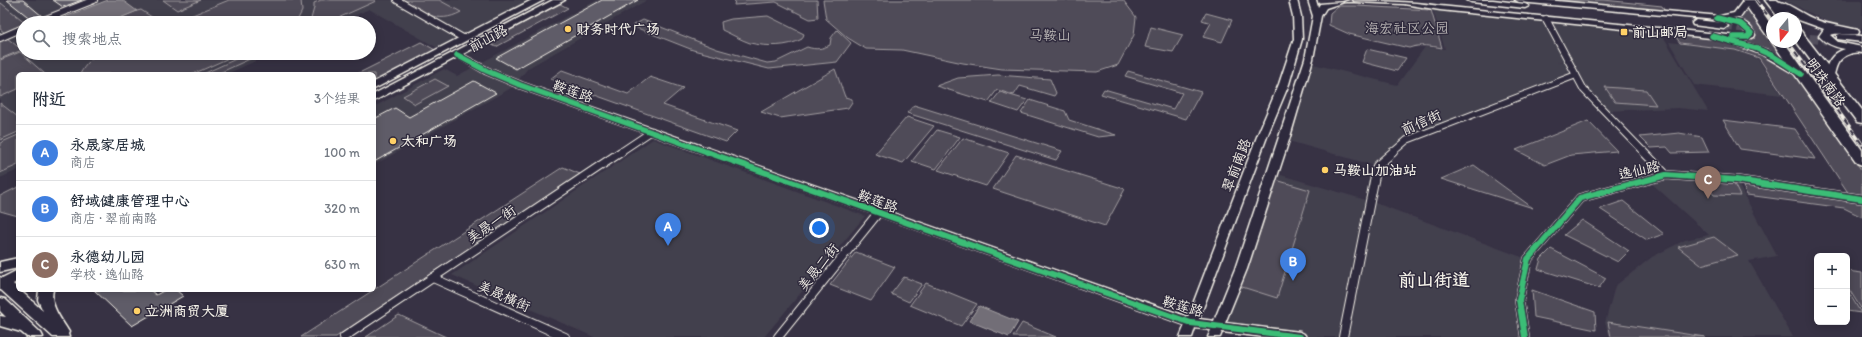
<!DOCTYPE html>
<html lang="zh">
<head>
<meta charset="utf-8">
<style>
  :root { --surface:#fff; --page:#f6f6f7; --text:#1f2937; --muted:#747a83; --line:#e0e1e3; --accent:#84754c }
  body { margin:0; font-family:Itim,"LXGW WenKai TC",sans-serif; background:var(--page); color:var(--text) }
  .controls { position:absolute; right:12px; bottom:12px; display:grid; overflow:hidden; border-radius:6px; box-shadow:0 2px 10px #0003 }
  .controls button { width:36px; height:36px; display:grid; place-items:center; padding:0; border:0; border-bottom:1px solid var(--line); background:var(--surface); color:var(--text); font:20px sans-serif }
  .compass { position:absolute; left:1766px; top:12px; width:36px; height:36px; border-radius:50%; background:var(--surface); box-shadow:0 2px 10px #0003; rotate:198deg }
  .you { position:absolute; left:819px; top:228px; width:14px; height:14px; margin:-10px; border:3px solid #fff; border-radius:50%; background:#1a73e8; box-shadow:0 0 0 6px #1a73e833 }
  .badge { display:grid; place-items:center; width:26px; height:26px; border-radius:50%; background:var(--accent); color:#fff; font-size:13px; font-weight:700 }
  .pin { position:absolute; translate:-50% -33px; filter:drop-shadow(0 1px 2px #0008) }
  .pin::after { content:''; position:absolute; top:21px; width:14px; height:12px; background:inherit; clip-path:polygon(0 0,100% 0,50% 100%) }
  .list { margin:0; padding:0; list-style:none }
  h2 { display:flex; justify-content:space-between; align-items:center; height:52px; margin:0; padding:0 16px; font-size:17px }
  h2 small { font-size:13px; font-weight:400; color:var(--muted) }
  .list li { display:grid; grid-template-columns:26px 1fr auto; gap:12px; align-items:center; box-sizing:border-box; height:56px; padding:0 16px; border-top:1px solid var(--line) }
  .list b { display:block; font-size:15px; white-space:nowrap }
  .list p { margin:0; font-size:13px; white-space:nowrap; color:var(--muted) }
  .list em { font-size:13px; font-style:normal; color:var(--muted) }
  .icon { flex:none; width:22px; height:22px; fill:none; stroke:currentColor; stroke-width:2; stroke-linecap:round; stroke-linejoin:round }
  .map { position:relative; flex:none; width:1862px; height:337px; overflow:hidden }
  .search { position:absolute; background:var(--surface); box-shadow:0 2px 10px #0003; left:16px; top:16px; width:360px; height:44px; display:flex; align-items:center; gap:10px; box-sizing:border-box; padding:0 14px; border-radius:22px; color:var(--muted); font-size:15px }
  .panel { position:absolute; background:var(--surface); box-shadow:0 2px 10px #0003; left:16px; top:72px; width:360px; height:220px; border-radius:6px }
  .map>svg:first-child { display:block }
  .built { fill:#433f4e }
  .green { fill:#504b59; stroke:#a29ea0 }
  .water { fill:#726e77; stroke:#a6a2a4 }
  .building { fill:#5f5c67; stroke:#f4f1e8 }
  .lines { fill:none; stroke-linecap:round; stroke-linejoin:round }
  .secondary-tunnel { stroke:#534f5d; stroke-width:9; stroke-dasharray:9 4.5; stroke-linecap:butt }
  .street-far1-casing { stroke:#f4f1e8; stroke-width:8 }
  .street-casing { stroke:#f4f1e8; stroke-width:10 }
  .secondary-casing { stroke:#f4f1e8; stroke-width:3 }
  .primary-casing { stroke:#f4f1e8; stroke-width:3 }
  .highway-casing { stroke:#f4f1e8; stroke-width:3 }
  .street-far1 { stroke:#2f2a3d; stroke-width:6 }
  .street { stroke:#2f2a3d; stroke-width:8 }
  .secondary { fill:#2f2a3d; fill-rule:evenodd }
  .primary { fill:#2f2a3d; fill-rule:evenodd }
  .highway { fill:#2f2a3d; fill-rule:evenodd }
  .rail-casing { stroke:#f4f1e8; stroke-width:3.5 }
  .rail { stroke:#2f2a3d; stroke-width:2; stroke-dasharray:6; stroke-linecap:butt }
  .cycleway-far1-casing { stroke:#2f2a3d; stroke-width:8 }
  .cycleway-casing { stroke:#2f2a3d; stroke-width:9 }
  .cycleway-far1 { stroke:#3abd76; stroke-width:5.5 }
  .cycleway { stroke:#3abd76; stroke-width:6 }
  .poi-dot { fill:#ffd166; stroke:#2f2a3d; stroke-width:1.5 }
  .labels { text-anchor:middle; stroke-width:3; stroke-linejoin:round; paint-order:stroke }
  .park-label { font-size:14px; fill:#bbb7b6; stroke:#2f2a3d }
  .poi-label { font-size:14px; font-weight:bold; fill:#f4f1e8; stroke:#2f2a3d; text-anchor:start }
  .street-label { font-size:14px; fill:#f4f1e8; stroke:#2f2a3d }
  .district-label { font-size:18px; font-weight:bold; fill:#f4f1e8; stroke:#2f2a3d }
</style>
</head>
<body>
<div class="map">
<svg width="1862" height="337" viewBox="0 0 1862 337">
  <rect width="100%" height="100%" fill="#373244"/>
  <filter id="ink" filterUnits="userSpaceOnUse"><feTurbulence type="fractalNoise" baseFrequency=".025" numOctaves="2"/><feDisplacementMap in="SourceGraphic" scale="8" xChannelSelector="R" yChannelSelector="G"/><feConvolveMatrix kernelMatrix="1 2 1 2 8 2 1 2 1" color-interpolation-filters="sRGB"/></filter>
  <g filter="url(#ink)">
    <g class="built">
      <polygon points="0,0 538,0 441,50 369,9 339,23 23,23 23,53 273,53 227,74 18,74 18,170 0,178"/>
      <polygon points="597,0 647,0 528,68 513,87 374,165 374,107 444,69 457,76"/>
      <polygon points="1783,0 1862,0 1862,28 1837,26"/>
      <polygon points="1432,7 1545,19 1567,62 1557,62 1567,63 1575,75 1405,139 1376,166 1285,140 1309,63 1397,85 1425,47 1445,49"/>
      <polygon points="1546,19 1660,31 1708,111 1678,108 1605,111 1585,90"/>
      <polygon points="1669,42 1735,50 1758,59 1782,95 1694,85"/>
      <polygon points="653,139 865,216 764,337 594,337 452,275"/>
      <polygon points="1274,173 1369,201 1342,337 1305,337 1219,327"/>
      <polygon points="1666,175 1736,180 1777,256 1749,261 1793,337 1610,337 1605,323 1615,286 1652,257 1685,240 1709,235 1648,180"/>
      <polygon points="1370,201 1527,259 1518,300 1523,337 1344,337"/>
    </g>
    <g class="green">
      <polygon points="163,0 201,0 177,10"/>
      <polygon points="229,0 301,0 302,11 297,21 301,23 173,23"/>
      <polygon points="321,0 374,0 376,1 327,23 317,23 311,19 314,8 314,3"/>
      <path d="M 402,0 L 439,0 L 461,12 C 437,25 423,12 402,0 Z"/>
      <polygon points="735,0 817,0 818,18 810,19 776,2 734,5"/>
      <polygon points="823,0 1123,0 1136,17 1134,35 1118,65 1097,72 1002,69 963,63 902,50 866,49 848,38 826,19"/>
      <polygon points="1557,0 1604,0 1662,6 1665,12"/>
      <polygon points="0,3 1,3 26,23 23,23 23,26 5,33 0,29"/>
      <polygon points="1749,3 1772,36 1772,42 1795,69 1740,42 1739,39 1752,37 1732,19 1740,16"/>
      <polygon points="560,4 568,8 496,47 487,42"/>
      <path d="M 1338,6 L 1356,6 L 1431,10 L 1442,48 C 1431,46 1420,44 1409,48 L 1349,34 L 1329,25 L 1330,13 Z"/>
      <polygon points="141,10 161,23 108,23 137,11"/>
      <polygon points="1206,13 1232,20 1222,42 1203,37 1211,23 1202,20"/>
      <path d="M 768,16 L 804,34 L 802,39 C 788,47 767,47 750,43 C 741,40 731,34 722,30 L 721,22 L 731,19 Z"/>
      <path d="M 643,20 L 717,49 L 767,63 L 776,62 L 807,47 C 816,50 822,49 830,45 L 831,38 L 837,30 L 851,43 L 837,62 L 769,69 L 693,50 L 632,26 Z"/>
      <polygon points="1151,27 1183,35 1173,52 1145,47"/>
      <polygon points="1674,34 1713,39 1747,47 1766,56 1793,73 1862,171 1862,195 1849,194 1759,58 1735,50 1680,43"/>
      <polygon points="7,38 22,50 0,59 0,41"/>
      <polygon points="421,42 437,51 374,84 374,74 357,74"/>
      <polygon points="1367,49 1406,58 1397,71 1362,62"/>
      <polygon points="20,52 45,74 18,74 18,89 0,97 0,60"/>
      <path d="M 102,53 L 240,53 L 193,74 L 80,74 C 85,65 92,57 102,53 Z"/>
      <polygon points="249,53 263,53 217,74 203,74"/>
      <polygon points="835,69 845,97 852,99 852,102 848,108 780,118 761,112"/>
      <polygon points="562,70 628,94 650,77 683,88 663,105 737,131 726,142 550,79"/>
      <polygon points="1128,71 1201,92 1186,119 1101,94 1104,89 1173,109 1182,93 1125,76"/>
      <polygon points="998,75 1050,79 1056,93 1054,96 1020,86 1014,95 997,90 988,102 936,86 958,78"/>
      <polygon points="435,79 448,86 415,104 403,96"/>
      <polygon points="1605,87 1646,90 1656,105 1615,102"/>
      <polygon points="1000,92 1027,100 1018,112 991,103"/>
      <polygon points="1030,100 1065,111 1069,120 1116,135 1098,137 1021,113"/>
      <polygon points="0,103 18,117 18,132 0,140"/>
      <polygon points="914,105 1062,151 1056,160 907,113"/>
      <polygon points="907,117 934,126 903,163 875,154"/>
      <polygon points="1723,120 1795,129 1815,159 1740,149"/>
      <polygon points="1588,121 1617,151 1571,155 1545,165 1516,150"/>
      <polygon points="937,130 960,137 936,169 912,161"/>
      <polygon points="1679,133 1702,137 1709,152 1672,153 1667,147 1651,148 1640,137"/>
      <polygon points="18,135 18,165 0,173 0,143"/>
      <polygon points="963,138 1009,153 986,186 938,170"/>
      <polygon points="1016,155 1125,189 1105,226 993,189"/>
      <polygon points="1474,165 1533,208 1441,179"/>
      <polygon points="563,167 580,174 336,337 301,337"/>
      <polygon points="1276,180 1310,190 1277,298 1239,286"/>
      <polygon points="1703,181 1733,182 1740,196 1714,195"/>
      <polygon points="1741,182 1862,202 1862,217 1844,208 1747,195"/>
      <polygon points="18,187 18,216 0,211 0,196"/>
      <polygon points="1623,201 1664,234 1647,240 1600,209"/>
      <polygon points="1582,220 1629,251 1618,262 1564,235"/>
      <polygon points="1714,237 1738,255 1701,265 1678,247"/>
      <polygon points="1551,249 1606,278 1599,288 1538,269 1541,259"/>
      <polygon points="856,252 895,267 871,301 830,285"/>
      <polygon points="1847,271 1862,273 1862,310 1847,286"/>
      <polygon points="904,277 922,284 909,302 891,294"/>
      <polygon points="926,283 977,304 961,326 910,305"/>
      <polygon points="1532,290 1595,312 1596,330 1534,317"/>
      <polygon points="1847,293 1849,293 1861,313 1847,311"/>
      <polygon points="399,315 446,337 366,337"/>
      <polygon points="1608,322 1705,337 1611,337"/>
      <polygon points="1022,323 1056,337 1013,337"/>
    </g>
    <g class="water">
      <polygon points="108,0 122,0 137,11 108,23 50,23"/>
      <polygon points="979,306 1018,322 1009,337 969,321"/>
    </g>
    <g class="building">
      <polygon points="7,0 23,0 42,16 32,20"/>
      <polygon points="53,0 82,0 63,7"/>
      <polygon points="602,0 638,0 516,69 496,58"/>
      <polygon points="474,81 496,93 374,162 374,119 395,108 409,117"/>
      <polygon points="94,290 150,290 156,295 165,290 176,290 183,296 132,326"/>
    </g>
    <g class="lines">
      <g class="secondary-tunnel">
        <polyline points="1724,26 1772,31"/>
        <polyline points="1796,37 1845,42"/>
      </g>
      <defs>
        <g id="street-far1">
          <polyline points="397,0 463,38"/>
          <polyline points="1546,19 1584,90 1645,153"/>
          <polyline points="36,23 94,0"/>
          <polyline points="0,38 23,28"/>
          <polyline points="619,153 652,131"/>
          <polyline points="1392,153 1407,140 1576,75"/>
        </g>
        <g id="street">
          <polyline points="1644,152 1666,175"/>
          <polyline points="433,278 565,337"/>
          <polyline points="344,337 621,152"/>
          <polyline points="778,337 878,213"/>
          <polyline points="1343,337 1377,166 1393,152"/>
          <polyline points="1525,337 1519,300 1528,259 1580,198 1666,175 1736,180 1862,199"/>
        </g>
        <g id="secondary">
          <path d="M 1289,0 L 1297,0 L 1301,16 L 1302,39 L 1289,84 L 1268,134 L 1199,319 L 1214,321 L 1235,269 L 1305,59 L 1313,16 L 1308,0 L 1316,0 L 1318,7 L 1320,4 C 1357,0 1403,0 1440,6 L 1738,36 L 1746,34 C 1742,23 1727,22 1717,20 L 1519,2 L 1515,0 L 1546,0 L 1720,16 L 1734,13 L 1744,0 L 1752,0 L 1740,17 L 1732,18 C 1743,21 1751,24 1755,35 L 1754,37 L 1741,41 L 1767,50 L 1805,74 L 1801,77 L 1798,76 L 1761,54 L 1731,43 L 1730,40 L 1440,10 L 1404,4 L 1354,2 L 1350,0 L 1326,8 L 1321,16 L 1313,59 L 1289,140 L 1247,269 L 1225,323 L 1300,332 L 1304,334 L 1306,337 L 1264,337 L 1222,332 L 1220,337 L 1208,337 L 1211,330 L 1195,328 L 1192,337 L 1180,337 L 1185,325 L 517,87 L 484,73 L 453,55 L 454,53 L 460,53 L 490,69 L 523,83 L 1188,317 L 1258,134 L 1279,84 L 1294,39 L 1293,16 Z"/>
          <polygon points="1467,0 1493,0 1525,4 1529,6 1525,8 1471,2"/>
          <polygon points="1696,20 1724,23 1728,26 1724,29 1693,25 1692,23"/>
          <polygon points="1840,34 1862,36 1862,42 1837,39 1837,35"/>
        </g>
        <g id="primary">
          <polygon points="532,0 544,0 374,89 374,82"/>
          <polygon points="553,0 565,0 374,101 374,94"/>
          <path d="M 1768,0 C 1786,0 1797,12 1814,19 C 1828,25 1843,26 1858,30 L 1859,32 L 1858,34 C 1848,36 1838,32 1830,35 L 1838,42 L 1862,47 L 1862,53 C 1853,51 1841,56 1837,65 C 1835,69 1835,73 1833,77 L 1825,77 L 1824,75 C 1827,63 1832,53 1845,49 C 1834,47 1826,44 1819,36 L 1824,29 L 1799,20 Z"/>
          <polygon points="18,258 18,268 0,272 0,262"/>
          <path d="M 18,270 L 18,281 L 13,284 L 43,311 L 38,300 L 39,290 L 53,290 C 49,305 62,320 69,332 L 68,334 L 69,337 L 53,337 L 1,290 L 0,290 L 0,277 L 2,278 Z"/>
          <polygon points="0,298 5,299 41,333 43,337 27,337 21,332 0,326 0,316 6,317 0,311"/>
        </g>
        <g id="highway">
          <polygon points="1742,0 1754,0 1772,26 1772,38 1768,37"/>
          <polygon points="1765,0 1777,0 1791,18 1779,18"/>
          <polygon points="1796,29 1800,30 1862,110 1862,123 1857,122 1796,41"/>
          <polygon points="1772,42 1784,42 1862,150 1862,165 1857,163"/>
        </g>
      </defs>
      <use href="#street-far1" class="street-far1-casing"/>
      <use href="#street" class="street-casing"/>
      <use href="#secondary" class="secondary-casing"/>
      <use href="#primary" class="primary-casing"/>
      <use href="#highway" class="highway-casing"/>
      <use href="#street-far1" class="street-far1"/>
      <use href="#street" class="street"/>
      <use href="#secondary" class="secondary"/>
      <use href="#primary" class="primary"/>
      <use href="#highway" class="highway"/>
      <defs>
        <g id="rail">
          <polyline points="1756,0 1772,21"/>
          <polyline points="1788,42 1862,144"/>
        </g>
      </defs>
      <use href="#rail" class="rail-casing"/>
      <use href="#rail" class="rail"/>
      <defs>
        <g id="cycleway-far1">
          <polyline points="1717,18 1741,24 1751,33 1747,37 1734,37"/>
          <polyline points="1712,36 1755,48 1773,56 1801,74"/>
          <polyline points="457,55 487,71 520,85 710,153"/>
        </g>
        <g id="cycleway">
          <polyline points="707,152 1191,323 1300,337"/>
          <polyline points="1525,337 1519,300 1528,259 1580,198 1666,175 1736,180 1862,199"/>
        </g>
      </defs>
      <use href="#cycleway-far1" class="cycleway-far1-casing"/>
      <use href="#cycleway" class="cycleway-casing"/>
      <use href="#cycleway-far1" class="cycleway-far1"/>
      <use href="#cycleway" class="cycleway"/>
    </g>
  </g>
  <g class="poi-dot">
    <circle cx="568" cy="29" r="4"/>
    <rect x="1620" y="28" width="8" height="8" rx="2"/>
    <circle cx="393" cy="141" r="4"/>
    <circle cx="1325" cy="170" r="4"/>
    <circle cx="137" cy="311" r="4"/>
  </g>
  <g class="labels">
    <g class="park-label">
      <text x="1407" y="33">海宏社区公园</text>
      <text x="1050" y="40">马鞍山</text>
    </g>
    <g class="poi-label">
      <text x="576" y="34">财务时代广场</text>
      <text x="1632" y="37">前山邮局</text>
      <text x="401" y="146">太和广场</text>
      <text x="1333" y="175">马鞍山加油站</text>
      <text x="145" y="316">立洲商贸大厦</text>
    </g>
    <g class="street-label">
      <text transform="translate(488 38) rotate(-28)" y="5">前山路</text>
      <text transform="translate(1826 82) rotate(54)" y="5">明珠南路</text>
      <text transform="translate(573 91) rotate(19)" y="5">鞍莲路</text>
      <text transform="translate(1421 122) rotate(-24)" y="5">前信街</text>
      <text transform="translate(1236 165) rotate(-69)" y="5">翠前南路</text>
      <text transform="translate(1639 170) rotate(-13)" y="5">逸仙路</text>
      <text transform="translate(878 201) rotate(20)" y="5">鞍莲路</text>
      <text transform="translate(491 224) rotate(-34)" y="5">美晟一街</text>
      <text transform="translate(818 267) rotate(-51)" y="5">美晟二街</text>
      <text transform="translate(504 296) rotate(24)" y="5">美晟橫街</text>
      <text transform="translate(1183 306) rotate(16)" y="5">鞍莲路</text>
    </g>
    <g class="district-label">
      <text x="1434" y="286">前山街道</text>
    </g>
  </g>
</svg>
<div class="controls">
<button>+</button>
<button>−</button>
</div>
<svg class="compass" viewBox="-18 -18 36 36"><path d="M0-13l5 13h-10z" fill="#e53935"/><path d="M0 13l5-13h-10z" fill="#747a83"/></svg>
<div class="you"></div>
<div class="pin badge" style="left:668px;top:246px;background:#3f7fe0">A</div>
<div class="pin badge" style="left:1293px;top:281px;background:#3f7fe0">B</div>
<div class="pin badge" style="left:1708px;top:199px;background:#8d6e63">C</div>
<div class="search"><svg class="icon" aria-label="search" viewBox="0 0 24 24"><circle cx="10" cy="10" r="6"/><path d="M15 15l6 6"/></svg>搜索地点</div>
<section class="panel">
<h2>附近<small>3个结果</small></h2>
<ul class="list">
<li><span class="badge" style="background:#3f7fe0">A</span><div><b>永晟家居城</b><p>商店</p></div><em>100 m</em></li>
<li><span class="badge" style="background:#3f7fe0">B</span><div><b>舒域健康管理中心</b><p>商店 · 翠前南路</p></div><em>320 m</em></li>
<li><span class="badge" style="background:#8d6e63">C</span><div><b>永德幼儿园</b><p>学校 · 逸仙路</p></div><em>630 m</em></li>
</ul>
</section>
</div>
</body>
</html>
